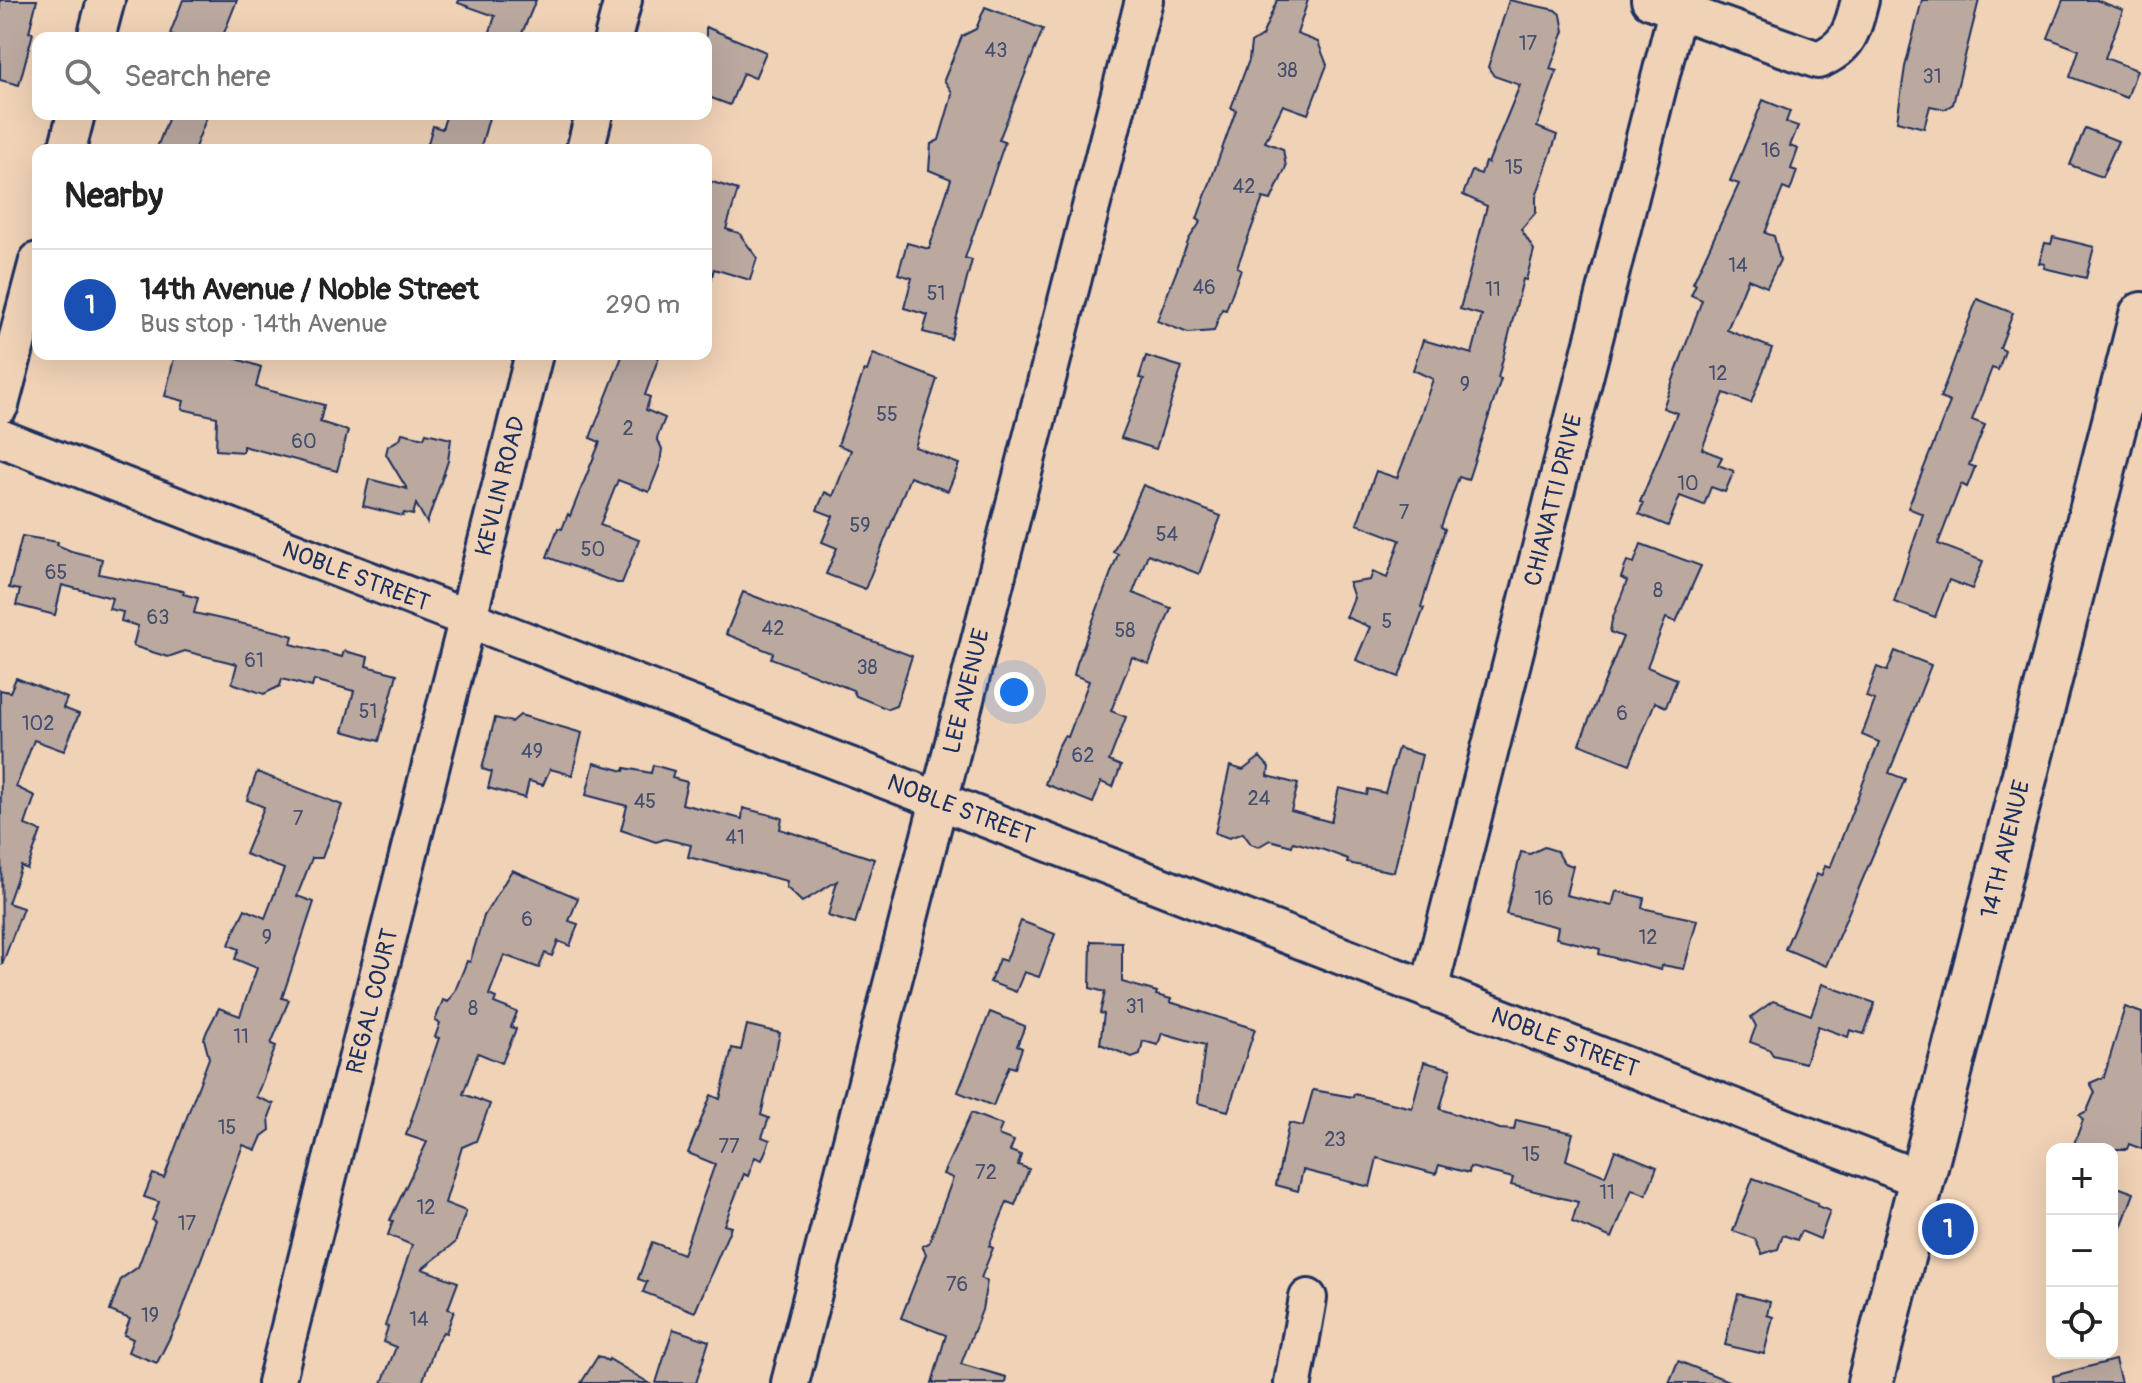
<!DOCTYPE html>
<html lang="en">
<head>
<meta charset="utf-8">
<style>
  :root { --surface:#fff; --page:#f6f6f6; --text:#222; --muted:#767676; --line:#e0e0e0; --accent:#2563eb }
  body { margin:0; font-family:Pangolin,sans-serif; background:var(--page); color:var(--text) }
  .controls { position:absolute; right:24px; bottom:24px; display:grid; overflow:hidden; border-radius:16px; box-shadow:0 8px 32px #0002 }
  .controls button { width:72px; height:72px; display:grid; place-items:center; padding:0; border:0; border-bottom:2px solid var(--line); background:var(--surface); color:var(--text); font:40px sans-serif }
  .you { position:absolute; left:1014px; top:692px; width:28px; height:28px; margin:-20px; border:6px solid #fff; border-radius:50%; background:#1a73e8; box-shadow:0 0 0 12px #1a73e833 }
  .badge { display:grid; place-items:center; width:52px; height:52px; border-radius:50%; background:var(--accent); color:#fff; font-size:26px; font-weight:700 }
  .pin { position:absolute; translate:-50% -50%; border:4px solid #fff; box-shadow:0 2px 8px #0006 }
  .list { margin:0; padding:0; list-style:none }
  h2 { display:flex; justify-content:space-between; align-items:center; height:104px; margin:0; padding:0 32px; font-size:34px }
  h2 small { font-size:26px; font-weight:400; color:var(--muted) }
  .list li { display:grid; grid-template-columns:52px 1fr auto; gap:24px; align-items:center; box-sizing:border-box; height:112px; padding:0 32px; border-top:2px solid var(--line) }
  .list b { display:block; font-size:30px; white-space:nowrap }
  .list p { margin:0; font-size:26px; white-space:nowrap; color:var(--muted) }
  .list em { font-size:26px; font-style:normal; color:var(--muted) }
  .icon { flex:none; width:44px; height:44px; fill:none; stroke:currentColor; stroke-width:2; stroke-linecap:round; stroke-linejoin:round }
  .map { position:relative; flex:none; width:2142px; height:1383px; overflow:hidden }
  .search { position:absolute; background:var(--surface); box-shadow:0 8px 32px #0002; left:32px; top:32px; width:680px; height:88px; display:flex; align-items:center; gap:20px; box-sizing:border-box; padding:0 28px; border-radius:16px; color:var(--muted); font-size:30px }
  .panel { position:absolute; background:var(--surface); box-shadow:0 8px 32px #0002; left:32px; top:144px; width:680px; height:216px; border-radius:16px }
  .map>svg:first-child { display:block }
  .building { fill:#bba9a0; stroke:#1b2f5e; stroke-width:2 }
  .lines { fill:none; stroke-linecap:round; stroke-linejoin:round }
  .minor-casing { stroke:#1b2f5e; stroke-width:42 }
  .major-casing { stroke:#1b2f5e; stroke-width:50 }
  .minor { stroke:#f0d2b6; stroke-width:36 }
  .major { stroke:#f0d2b6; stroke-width:44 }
  .labels { text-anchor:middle; stroke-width:6; stroke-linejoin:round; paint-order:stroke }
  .number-label { font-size:20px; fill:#434e6e }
  .street-label { font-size:24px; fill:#1b2f5e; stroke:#f0d2b6 }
</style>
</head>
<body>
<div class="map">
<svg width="2142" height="1383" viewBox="0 0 2142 1383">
  <rect width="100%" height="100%" fill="#f0d2b6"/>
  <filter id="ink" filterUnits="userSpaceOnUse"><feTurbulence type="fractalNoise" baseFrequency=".0125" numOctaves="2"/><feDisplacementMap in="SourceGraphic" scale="16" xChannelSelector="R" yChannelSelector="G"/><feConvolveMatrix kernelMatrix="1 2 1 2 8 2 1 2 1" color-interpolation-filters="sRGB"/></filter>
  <g filter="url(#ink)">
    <g class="building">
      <polygon points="0,0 37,0 29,32 33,33 19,85 0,80"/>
      <polygon points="183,0 237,0 222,38 181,38 170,34"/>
      <polygon points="459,0 536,0 520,38 488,38 495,16 458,3"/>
      <polygon points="1277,0 1308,0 1297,34 1318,42 1327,65 1308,114 1283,105 1265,142 1283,149 1286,167 1271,200 1263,198 1237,267 1241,269 1226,310 1222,309 1214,331 1188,333 1157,321 1189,239 1201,221 1197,219 1236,110 1231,108 1249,60 1251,43 1262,36"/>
      <polygon points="1509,0 1555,10 1561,15 1564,31 1550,69 1557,71 1537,127 1557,135 1536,197 1536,212 1521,229 1534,250 1526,280 1523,279 1498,378 1501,379 1468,480 1459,477 1441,527 1445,529 1421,607 1424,608 1399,677 1356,660 1370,627 1346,617 1354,598 1349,583 1370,580 1373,572 1387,578 1400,540 1357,524 1376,471 1397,478 1412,440 1433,379 1413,370 1423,340 1472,354 1482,315 1460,309 1487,206 1463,195 1472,171 1481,174 1485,162 1488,163 1520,85 1494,76 1488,67"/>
      <polygon points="1922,0 1979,0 1953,104 1945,109 1930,106 1924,128 1897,121 1905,67"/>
      <polygon points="2063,0 2096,0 2123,10 2105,58 2137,70 2127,98 2070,77 2079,50 2048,38"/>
      <polygon points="985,7 1043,29 999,140 1005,142 965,258 972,260 951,339 923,332 928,315 904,308 912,278 898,274 907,243 929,249 951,179 929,170 931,144 939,140 951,99 952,92 944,80 962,36 976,29"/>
      <polygon points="706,27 766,52 755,78 743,73 730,105 706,96"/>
      <polygon points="1763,100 1790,111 1786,122 1798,126 1790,146 1798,149 1791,169 1797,171 1790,191 1783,188 1765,233 1774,236 1780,260 1767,287 1748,279 1727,330 1772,348 1751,403 1724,393 1702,449 1722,457 1718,465 1734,471 1725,492 1711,487 1704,505 1680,496 1668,526 1639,514 1643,503 1640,502 1677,413 1663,408 1702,300 1691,295 1696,284 1693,283 1739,184 1730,181"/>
      <polygon points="170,114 208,114 194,150 156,150"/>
      <polygon points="447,114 490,114 480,150 426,150 433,126 442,129"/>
      <polygon points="2085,128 2118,141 2102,177 2070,165"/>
      <polygon points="706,180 738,190 726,229 739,233 757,258 750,280 714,269 711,280 706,279"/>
      <polygon points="2053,237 2094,247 2086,278 2044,268 2045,264 2039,263 2045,243 2051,244"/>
      <polygon points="1977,299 2013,313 2000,348 2005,351 1998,370 1992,368 1972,420 1985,425 1969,465 1975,467 1967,487 1961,484 1938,544 1983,561 1972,589 1949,580 1935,617 1894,602 1923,514 1908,508 1950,402 1940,398"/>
      <polygon points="175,354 205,358 222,354 261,367 256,387 324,405 320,422 348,431 337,471 243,446 243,452 216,450 217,417 182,409 184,401 165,396"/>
      <polygon points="623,354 660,354 645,395 650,397 646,410 665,418 657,438 662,449 660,464 649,492 618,480 600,525 639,540 622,583 617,583 547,557 558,528 562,529 568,514 570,516 600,442 590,438"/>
      <polygon points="873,354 937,379 915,447 959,464 948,491 910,477 865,589 826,574 837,548 822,542 833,516 817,510 825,492 833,496 851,450 838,445 864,370 867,371"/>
      <polygon points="1146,356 1182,367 1156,449 1121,438 1144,379 1139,378"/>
      <polygon points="402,433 424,438 426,433 451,439 448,461 427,523 416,504 413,515 404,513 403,516 363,506 369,479 407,489 386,454 388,446 400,439"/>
      <polygon points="1143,485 1221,516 1199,574 1148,554 1133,593 1171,608 1149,664 1132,657 1111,711 1126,717 1109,761 1121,766 1113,787 1101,782 1093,803 1045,784 1057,749 1064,736 1068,737 1089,681 1074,675 1077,663 1118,554 1113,552"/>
      <polygon points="22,536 58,542 57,545 71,551 102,559 99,574 184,591 183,594 198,598 194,613 280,632 293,636 291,644 342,657 344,651 368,657 366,666 397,674 379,741 343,731 354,691 314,680 312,687 282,679 280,686 264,694 232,683 237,664 185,651 168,657 133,646 138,626 121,621 123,612 109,609 112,598 62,585 55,615 16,605 20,590 9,588"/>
      <polygon points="1641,544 1701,566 1676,622 1666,618 1647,667 1677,679 1666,707 1655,702 1630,764 1579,744 1623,637 1610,632 1612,620 1627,581 1621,578 1627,561 1634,563"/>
      <polygon points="743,592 912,656 896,706 888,709 856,696 853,690 771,658 773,653 726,634"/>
      <polygon points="1895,651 1931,665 1889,773 1905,779 1826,966 1785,949 1817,874 1821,876 1825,866 1830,868 1879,742 1862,735 1875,700 1866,697 1877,667 1887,671"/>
      <polygon points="16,678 67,698 63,708 79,714 64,751 34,740 16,787 35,796 25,825 41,831 27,869 21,866 8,903 23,908 2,965 0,690 10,692"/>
      <polygon points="520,715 582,733 572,775 550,769 543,785 529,781 525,798 488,788 492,772 482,769 495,718 512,722"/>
      <polygon points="1398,748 1422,755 1394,872 1347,863 1348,859 1324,850 1293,842 1292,846 1270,840 1258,847 1251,844 1243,833 1229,838 1215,833 1230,766 1243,770 1260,757 1269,767 1268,776 1298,784 1291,811 1331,822 1339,788 1367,795 1368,789 1385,793"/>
      <polygon points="594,763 624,771 625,768 651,773 653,765 674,771 672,778 687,782 682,804 742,819 743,808 782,818 780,829 874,859 855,924 828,916 837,881 802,902 786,887 787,881 688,857 691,845 665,839 656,842 621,830 627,806 586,795"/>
      <polygon points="257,772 342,805 322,858 312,858 297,896 314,902 282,998 289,1000 271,1044 276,1046 256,1097 274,1104 269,1117 270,1130 262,1136 256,1150 243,1145 179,1319 157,1363 128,1352 133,1339 124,1335 130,1319 110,1311 121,1279 138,1267 155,1222 152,1220 159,1202 144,1197 153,1174 164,1178 209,1058 204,1039 207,1031 219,1008 240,1016 257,968 235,959 239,949 229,945 234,932 245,909 265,918 284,869 245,854 264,807 247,800"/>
      <polygon points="1544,847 1557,851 1564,863 1573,866 1566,895 1612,906 1616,891 1644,898 1642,908 1697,920 1684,969 1662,965 1661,970 1599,954 1600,949 1556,938 1558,927 1506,914 1521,852 1530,854"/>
      <polygon points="512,870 578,898 569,921 578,924 570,946 558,941 552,956 545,953 539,968 504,955 489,995 496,998 494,1003 517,1012 511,1027 516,1029 502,1063 478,1053 463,1094 490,1104 476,1141 462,1147 445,1203 466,1211 455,1243 422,1269 458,1282 448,1309 454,1311 446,1333 443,1332 437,1341 422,1383 382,1383 396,1347 383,1342 388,1327 385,1326 412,1245 388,1235 393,1221 390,1220 427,1142 406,1135 439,1038 435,1037 440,1023 435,1021 443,1000 448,1002 455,991 467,961 470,962 484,916"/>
      <polygon points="1021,921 1055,934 1039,977 1024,972 1016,992 990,982 999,959 1006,961"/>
      <polygon points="1091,941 1122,942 1122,982 1157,992 1156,995 1171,999 1170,1002 1255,1029 1228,1111 1198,1103 1205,1045 1162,1033 1158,1045 1143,1041 1140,1054 1132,1057 1100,1044 1104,1014 1100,1013 1105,992 1090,988"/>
      <polygon points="1822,984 1875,1003 1864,1034 1850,1030 1848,1037 1818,1026 1805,1063 1773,1055 1769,1049 1750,1042 1756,1026 1751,1017 1773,1001 1811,1015"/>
      <polygon points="2125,1007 2142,1013 2142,1149 2129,1144 2127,1149 2072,1149 2083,1120 2079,1115 2087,1111 2095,1092 2090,1083 2104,1077"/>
      <polygon points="990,1012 1025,1026 1017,1046 1022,1048 1015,1068 1009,1066 993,1106 958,1092"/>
      <polygon points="747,1025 780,1033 761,1115 769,1118 762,1137 770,1140 762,1160 755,1157 748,1176 744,1174 724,1225 731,1227 695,1312 643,1292 647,1282 638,1279 652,1242 683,1254 715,1164 688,1153 711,1095 720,1099 732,1048 741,1050"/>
      <polygon points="1424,1062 1451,1069 1440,1109 1500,1129 1514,1130 1516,1120 1573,1133 1566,1160 1605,1176 1615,1150 1657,1167 1646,1195 1632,1189 1612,1238 1572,1222 1578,1202 1511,1185 1513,1178 1470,1167 1469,1173 1439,1165 1436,1174 1377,1158 1370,1187 1303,1170 1298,1191 1276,1185 1289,1123 1303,1126 1313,1090 1353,1097 1354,1094 1412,1108"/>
      <polygon points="971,1113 1002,1125 998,1135 1014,1141 1010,1151 1021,1155 1018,1165 1029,1169 1015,1205 1007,1202 989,1246 993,1248 981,1278 987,1281 982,1310 961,1364 1006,1377 1005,1383 932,1383 946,1335 901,1318 926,1254 922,1246 929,1243 953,1178 943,1174"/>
      <polygon points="1753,1178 1818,1203 1817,1206 1830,1211 1820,1239 1801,1231 1797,1240 1783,1235 1778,1249 1762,1254 1755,1239 1733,1231"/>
      <polygon points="2112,1185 2134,1193 2114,1246 2112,1245"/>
      <polygon points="1738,1294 1770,1302 1767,1315 1773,1317 1764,1354 1725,1345"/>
      <polygon points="673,1329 709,1341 696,1383 656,1383"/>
      <polygon points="598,1356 608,1361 609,1359 649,1383 581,1383"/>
      <polygon points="2115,1360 2121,1383 2054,1383 2053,1376"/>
      <polygon points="1678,1361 1731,1382 1731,1383 1669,1383"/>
    </g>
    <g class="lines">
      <defs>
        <g id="minor">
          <path d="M 1650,0 L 1818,60 C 1849,47 1852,31 1860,0"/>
          <polyline points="96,38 106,0"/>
          <polyline points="613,38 623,0"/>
          <polyline points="67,150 76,114"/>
          <polyline points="585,150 594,114"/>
          <polyline points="0,405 38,261"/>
          <polyline points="0,438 1922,1180"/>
          <polyline points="1429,990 1677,11"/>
          <polyline points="276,1383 534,354"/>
          <polyline points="790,1383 1144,0"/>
          <polyline points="1293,1383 1308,1298"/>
        </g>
        <polyline id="major" points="1870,1383 2142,315"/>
      </defs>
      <use href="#minor" class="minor-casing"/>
      <use href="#major" class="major-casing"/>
      <use href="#minor" class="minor"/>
      <use href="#major" class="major"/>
    </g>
  </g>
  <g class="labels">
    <g class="number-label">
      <text x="1528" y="50">17</text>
      <text x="996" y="57">43</text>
      <text x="1287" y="77">38</text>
      <text x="1932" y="83">31</text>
      <text x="1771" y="157">16</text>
      <text x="1514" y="174">15</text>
      <text x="1244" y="193">42</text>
      <text x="1738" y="272">14</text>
      <text x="1204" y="294">46</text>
      <text x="1493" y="296">11</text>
      <text x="936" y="300">51</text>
      <text x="1718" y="380">12</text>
      <text x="1465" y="391">9</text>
      <text x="887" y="421">55</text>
      <text x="628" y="435">2</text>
      <text x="304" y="448">60</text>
      <text x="1688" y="490">10</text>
      <text x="1404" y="519">7</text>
      <text x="860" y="532">59</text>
      <text x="1167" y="541">54</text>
      <text x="593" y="556">50</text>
      <text x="56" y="579">65</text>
      <text x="1658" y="597">8</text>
      <text x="158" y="624">63</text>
      <text x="1387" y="628">5</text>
      <text x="773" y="635">42</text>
      <text x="1125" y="637">58</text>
      <text x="254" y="667">61</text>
      <text x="867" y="674">38</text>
      <text x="368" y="718">51</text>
      <text x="1622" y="720">6</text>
      <text x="38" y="730">102</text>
      <text x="532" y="758">49</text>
      <text x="1083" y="762">62</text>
      <text x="1259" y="805">24</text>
      <text x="645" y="808">45</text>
      <text x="298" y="825">7</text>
      <text x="735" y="844">41</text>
      <text x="1544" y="905">16</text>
      <text x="527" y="926">6</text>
      <text x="267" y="944">9</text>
      <text x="1648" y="944">12</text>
      <text x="1135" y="1013">31</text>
      <text x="473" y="1015">8</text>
      <text x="241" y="1043">11</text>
      <text x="227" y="1134">15</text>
      <text x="1335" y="1146">23</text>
      <text x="729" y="1153">77</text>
      <text x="1531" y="1161">15</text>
      <text x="986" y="1179">72</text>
      <text x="1607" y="1199">11</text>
      <text x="426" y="1214">12</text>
      <text x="187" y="1230">17</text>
      <text x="957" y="1291">76</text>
      <text x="150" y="1322">19</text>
      <text x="419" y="1326">14</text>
    </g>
    <g class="street-label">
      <text transform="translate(500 486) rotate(-76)" y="8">KEVLIN ROAD</text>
      <text transform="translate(1553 500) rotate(-76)" y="8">CHIAVATTI DRIVE</text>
      <text transform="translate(356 576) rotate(21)" y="8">NOBLE STREET</text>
      <text transform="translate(966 691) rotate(-76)" y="8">LEE AVENUE</text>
      <text transform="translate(961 809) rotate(21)" y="8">NOBLE STREET</text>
      <text transform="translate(2005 849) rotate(-76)" y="8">14TH AVENUE</text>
      <text transform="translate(372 1001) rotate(-76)" y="8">REGAL COURT</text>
      <text transform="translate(1565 1042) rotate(21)" y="8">NOBLE STREET</text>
    </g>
  </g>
</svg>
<div class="controls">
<button>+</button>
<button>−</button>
<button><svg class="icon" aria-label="locate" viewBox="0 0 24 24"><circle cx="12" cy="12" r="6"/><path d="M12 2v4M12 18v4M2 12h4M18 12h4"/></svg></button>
</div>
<div class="you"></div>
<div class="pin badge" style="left:1948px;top:1229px;background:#1a4fb4">1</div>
<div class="search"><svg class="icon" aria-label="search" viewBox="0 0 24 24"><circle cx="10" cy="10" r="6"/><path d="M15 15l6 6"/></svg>Search here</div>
<section class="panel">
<h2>Nearby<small></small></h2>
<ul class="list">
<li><span class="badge" style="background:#1a4fb4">1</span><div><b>14th Avenue / Noble Street</b><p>Bus stop · 14th Avenue</p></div><em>290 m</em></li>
</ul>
</section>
</div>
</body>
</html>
